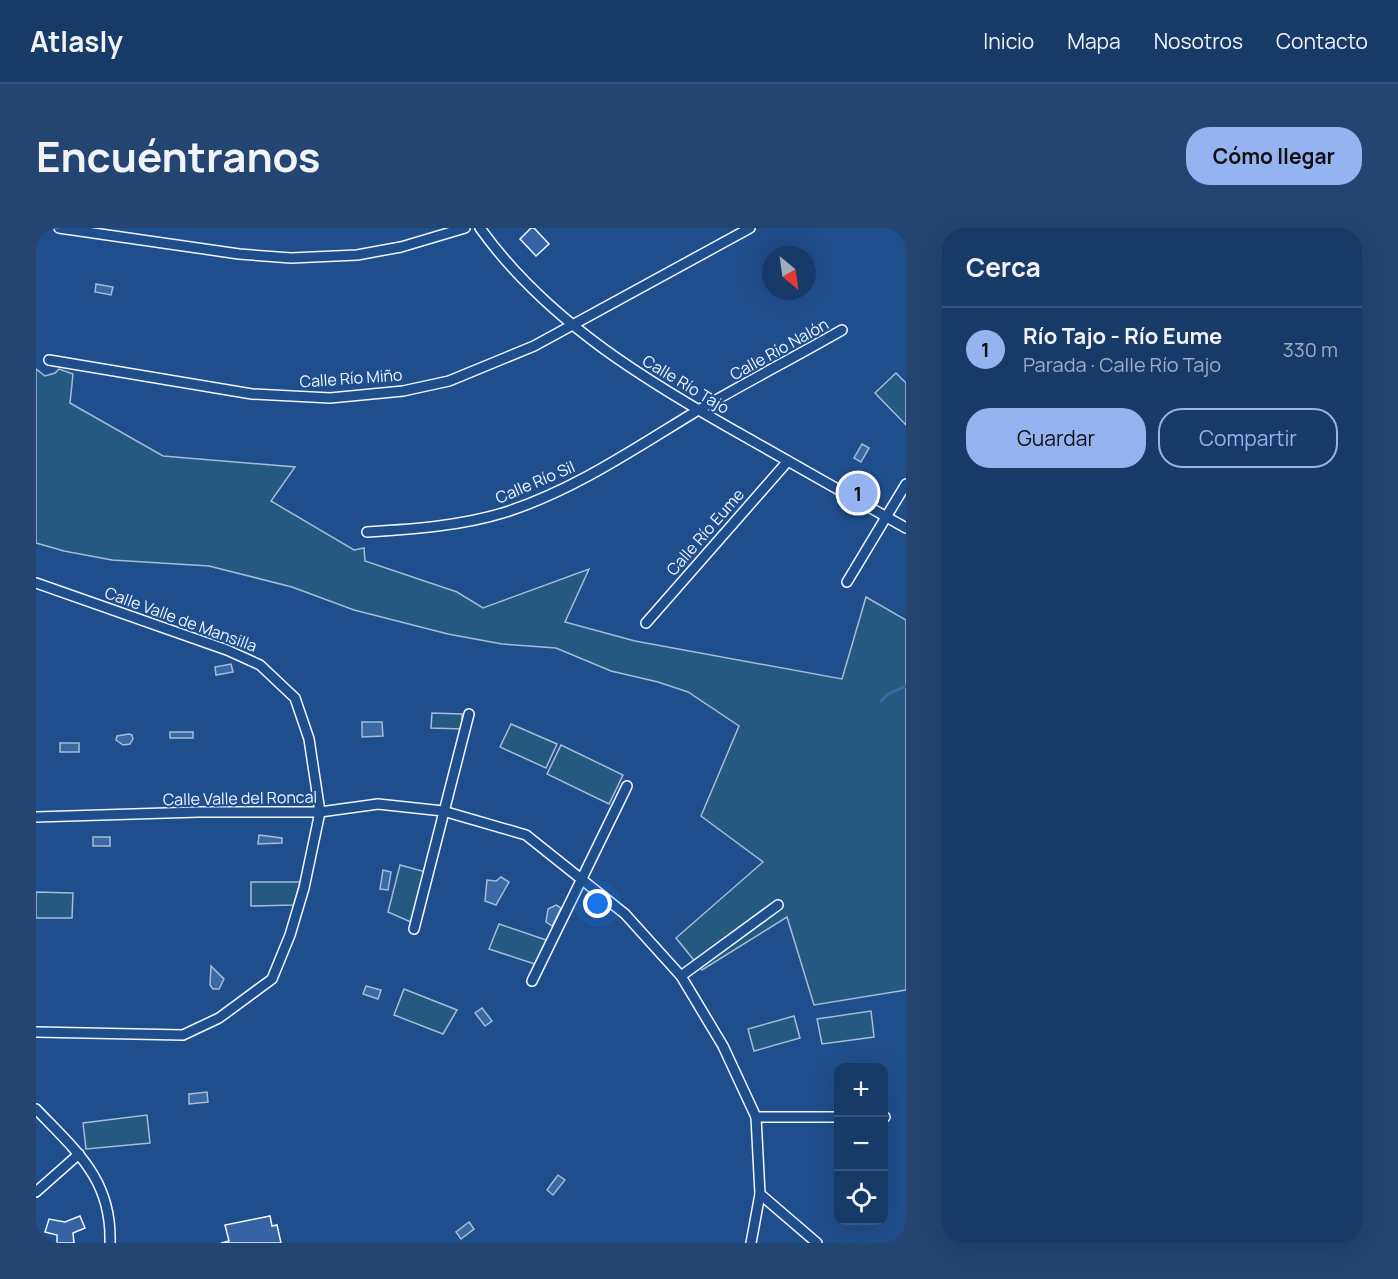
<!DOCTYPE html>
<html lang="es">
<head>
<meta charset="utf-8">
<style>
  :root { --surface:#173a69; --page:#244571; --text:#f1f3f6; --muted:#9eadc0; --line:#36547d; --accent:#95b2f1 }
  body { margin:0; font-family:Manrope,sans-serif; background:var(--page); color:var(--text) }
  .controls { position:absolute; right:18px; bottom:18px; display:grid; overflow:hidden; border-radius:12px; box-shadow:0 6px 24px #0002 }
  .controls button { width:54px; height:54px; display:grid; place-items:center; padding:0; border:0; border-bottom:2px solid var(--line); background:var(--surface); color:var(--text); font:30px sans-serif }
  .compass { position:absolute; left:726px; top:18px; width:54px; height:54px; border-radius:50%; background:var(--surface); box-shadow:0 6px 24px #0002; rotate:151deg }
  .you { position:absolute; left:562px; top:676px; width:21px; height:21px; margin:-15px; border:4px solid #fff; border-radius:50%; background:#1a73e8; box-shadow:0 0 0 9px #1a73e833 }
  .badge { display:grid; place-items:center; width:39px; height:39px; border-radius:50%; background:var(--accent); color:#111; font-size:20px; font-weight:700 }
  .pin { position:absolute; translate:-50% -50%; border:3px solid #fff; box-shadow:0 2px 6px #0006 }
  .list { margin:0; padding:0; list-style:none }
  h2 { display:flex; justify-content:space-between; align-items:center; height:78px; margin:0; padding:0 24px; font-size:26px }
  h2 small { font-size:20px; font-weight:400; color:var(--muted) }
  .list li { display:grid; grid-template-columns:39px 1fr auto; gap:18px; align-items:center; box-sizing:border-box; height:84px; padding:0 24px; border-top:2px solid var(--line) }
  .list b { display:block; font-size:22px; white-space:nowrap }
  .list p { margin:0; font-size:20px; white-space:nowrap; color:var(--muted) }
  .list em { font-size:20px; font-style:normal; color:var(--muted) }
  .actions { display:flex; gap:12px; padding:18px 24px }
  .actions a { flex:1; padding:14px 0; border:2px solid var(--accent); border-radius:24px; text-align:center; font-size:21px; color:var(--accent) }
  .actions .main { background:var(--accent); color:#111 }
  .icon { flex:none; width:33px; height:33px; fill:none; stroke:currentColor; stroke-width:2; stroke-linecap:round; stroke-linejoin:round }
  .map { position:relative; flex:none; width:870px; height:1015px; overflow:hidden; border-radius:24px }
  header { display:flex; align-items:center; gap:36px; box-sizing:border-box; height:84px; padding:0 30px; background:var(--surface); border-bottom:2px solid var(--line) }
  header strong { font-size:28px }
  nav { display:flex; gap:33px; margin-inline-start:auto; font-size:21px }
  .intro { display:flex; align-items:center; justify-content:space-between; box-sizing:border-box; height:144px; padding:0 36px }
  h1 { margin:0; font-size:42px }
  .button { padding:15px 27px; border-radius:24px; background:var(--accent); color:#111; font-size:21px; font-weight:700 }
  main { display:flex; gap:36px; padding:0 36px }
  aside { flex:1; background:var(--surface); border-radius:24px; box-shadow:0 6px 24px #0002 }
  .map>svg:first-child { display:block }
  .green { fill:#245a82; stroke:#a8bbd7; stroke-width:1.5 }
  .water { fill:#3b69a3; stroke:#a8bbd7; stroke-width:1.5 }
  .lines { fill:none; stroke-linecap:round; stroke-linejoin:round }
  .stream { stroke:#3b69a3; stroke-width:3 }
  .building { fill:#3563a3; stroke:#f2f6ff; stroke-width:1.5 }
  .street-casing { stroke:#f2f6ff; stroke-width:12 }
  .street { stroke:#1f4e8c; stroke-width:9 }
  .labels { text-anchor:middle; stroke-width:4.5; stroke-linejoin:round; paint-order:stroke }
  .street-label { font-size:16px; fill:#f2f6ff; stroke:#1f4e8c }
</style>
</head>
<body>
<header>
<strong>Atlasly</strong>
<nav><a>Inicio</a><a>Mapa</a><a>Nosotros</a><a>Contacto</a></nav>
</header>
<div class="intro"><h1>Encuéntranos</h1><a class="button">Cómo llegar</a></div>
<main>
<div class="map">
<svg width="870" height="1015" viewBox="0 0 870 1015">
  <rect width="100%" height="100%" fill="#1f4e8c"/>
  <g class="green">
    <polygon points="0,141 9,148 19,145 23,141 37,146 34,175 127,228 259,239 235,273 318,322 328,320 329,333 421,364 447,380 553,341 529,394 599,413 806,451 830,369 870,392 870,762 778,777 751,689 666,742 640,710 727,634 665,588 703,498 652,464 622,454 575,443 520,420 466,416 412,406 318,382 256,359 173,338 76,332 28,323 0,315"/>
    <polygon points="860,145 870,155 870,197 839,165"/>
    <polygon points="396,485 426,486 426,501 395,500"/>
    <polygon points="475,496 521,516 510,540 464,519"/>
    <polygon points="525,517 587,547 573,576 511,546"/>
    <polygon points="364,637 390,644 377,695 352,684"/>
    <polygon points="215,654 264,654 258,677 215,678"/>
    <polygon points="0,664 37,665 36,690 0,690"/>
    <polygon points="463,696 513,713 502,737 453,721"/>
    <polygon points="368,761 421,782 407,806 358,787"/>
    <polygon points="835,783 838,809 786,816 781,791"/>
    <polygon points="758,788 764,810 718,823 712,801"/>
    <polygon points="111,887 114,915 50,921 47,895"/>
  </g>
  <g class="water">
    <polygon points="60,56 77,59 75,67 59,64"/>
    <polygon points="826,216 833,220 825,234 818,230"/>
    <polygon points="195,436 197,444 180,447 179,439"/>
    <polygon points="326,494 346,494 347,508 326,509"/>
    <rect x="134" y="504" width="23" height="6"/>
    <polygon points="93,506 96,507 97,511 94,516 87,517 80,512 81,508"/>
    <rect x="24" y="515" width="19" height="9"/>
    <polygon points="223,607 246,610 246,615 222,616"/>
    <rect x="57" y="609" width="17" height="9"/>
    <polygon points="347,642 355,644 352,662 344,661"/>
    <polygon points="465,649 473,654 460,677 449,673 451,652 460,653"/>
    <polygon points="520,677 525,680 516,698 510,694 512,681"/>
    <polygon points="175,738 188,751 183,761 177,761 174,757"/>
    <polygon points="330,758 345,762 342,771 327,766"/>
    <polygon points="446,780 456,793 449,798 439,785"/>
    <polygon points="171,864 172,874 153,876 153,866"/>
    <polygon points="522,947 529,952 517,967 511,962"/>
    <polygon points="433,994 438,1001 425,1011 420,1004"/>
  </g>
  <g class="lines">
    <polyline class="stream" points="845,473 852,466 870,458"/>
  </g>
  <g class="building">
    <polygon points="495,0 498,0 513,16 500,28 484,11"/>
    <polygon points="44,988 49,1000 37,1005 38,1015 21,1015 21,1007 9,1004 13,991 29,994"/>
    <polygon points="234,988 236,998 241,997 245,1015 185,1015 193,1013 189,997"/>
  </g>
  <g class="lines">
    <defs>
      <g id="street">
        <polyline points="23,0 203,26 255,30 321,27 365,19 429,0"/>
        <path d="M 444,0 C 512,95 615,156 715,212 C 767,241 818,271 870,300"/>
        <polyline points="13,132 216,166 294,170 367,163 413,153 498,118 714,0"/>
        <path d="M 331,304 C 378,301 425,298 470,284 C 538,262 598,221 659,184 C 707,156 757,130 806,102"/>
        <polyline points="811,354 870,256"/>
        <polyline points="0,355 191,422 224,437 259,470 273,511 284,584 268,660 254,707 236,751 183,790 147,807 0,804"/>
        <polyline points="610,395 752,233"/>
        <polyline points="0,589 162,584 284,584 342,576 407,583 490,607 589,686 645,748 687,818 720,889 724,966 715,1015"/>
        <polyline points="378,701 433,486"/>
        <polyline points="645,748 742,677"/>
        <polyline points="496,753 591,558"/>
        <path d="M 0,881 C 40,923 76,951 74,1015"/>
        <polyline points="720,889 802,889"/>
        <polyline points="848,889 849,889"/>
        <polyline points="0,964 43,926"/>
        <polyline points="724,966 781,1015"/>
      </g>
    </defs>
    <use href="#street" class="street-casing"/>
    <use href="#street" class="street"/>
  </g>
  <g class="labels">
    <g class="street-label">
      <text transform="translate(743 121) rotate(-29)" y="6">Calle Río Nalón</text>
      <text transform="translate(315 150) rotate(-4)" y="6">Calle Río Miño</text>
      <text transform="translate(650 156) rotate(31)" y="6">Calle Río Tajo</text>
      <text transform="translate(499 254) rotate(-23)" y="6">Calle Río Sil</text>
      <text transform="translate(669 304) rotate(-49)" y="6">Calle Río Eume</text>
      <text transform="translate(145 391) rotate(20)" y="6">Calle Valle de Mansilla</text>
      <text transform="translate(204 570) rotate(-1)" y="6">Calle Valle del Roncal</text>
    </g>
  </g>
</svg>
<div class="controls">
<button>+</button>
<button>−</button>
<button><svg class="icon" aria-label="locate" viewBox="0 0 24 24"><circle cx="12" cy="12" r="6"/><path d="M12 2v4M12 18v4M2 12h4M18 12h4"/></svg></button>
</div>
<svg class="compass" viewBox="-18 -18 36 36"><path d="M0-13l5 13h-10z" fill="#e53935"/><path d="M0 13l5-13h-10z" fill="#9eadc0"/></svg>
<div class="you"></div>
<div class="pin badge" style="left:822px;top:265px">1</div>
</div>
<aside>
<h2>Cerca<small></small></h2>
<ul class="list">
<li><span class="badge">1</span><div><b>Río Tajo - Río Eume</b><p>Parada · Calle Río Tajo</p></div><em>330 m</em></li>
</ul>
<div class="actions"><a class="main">Guardar</a><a>Compartir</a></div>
</aside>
</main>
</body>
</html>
